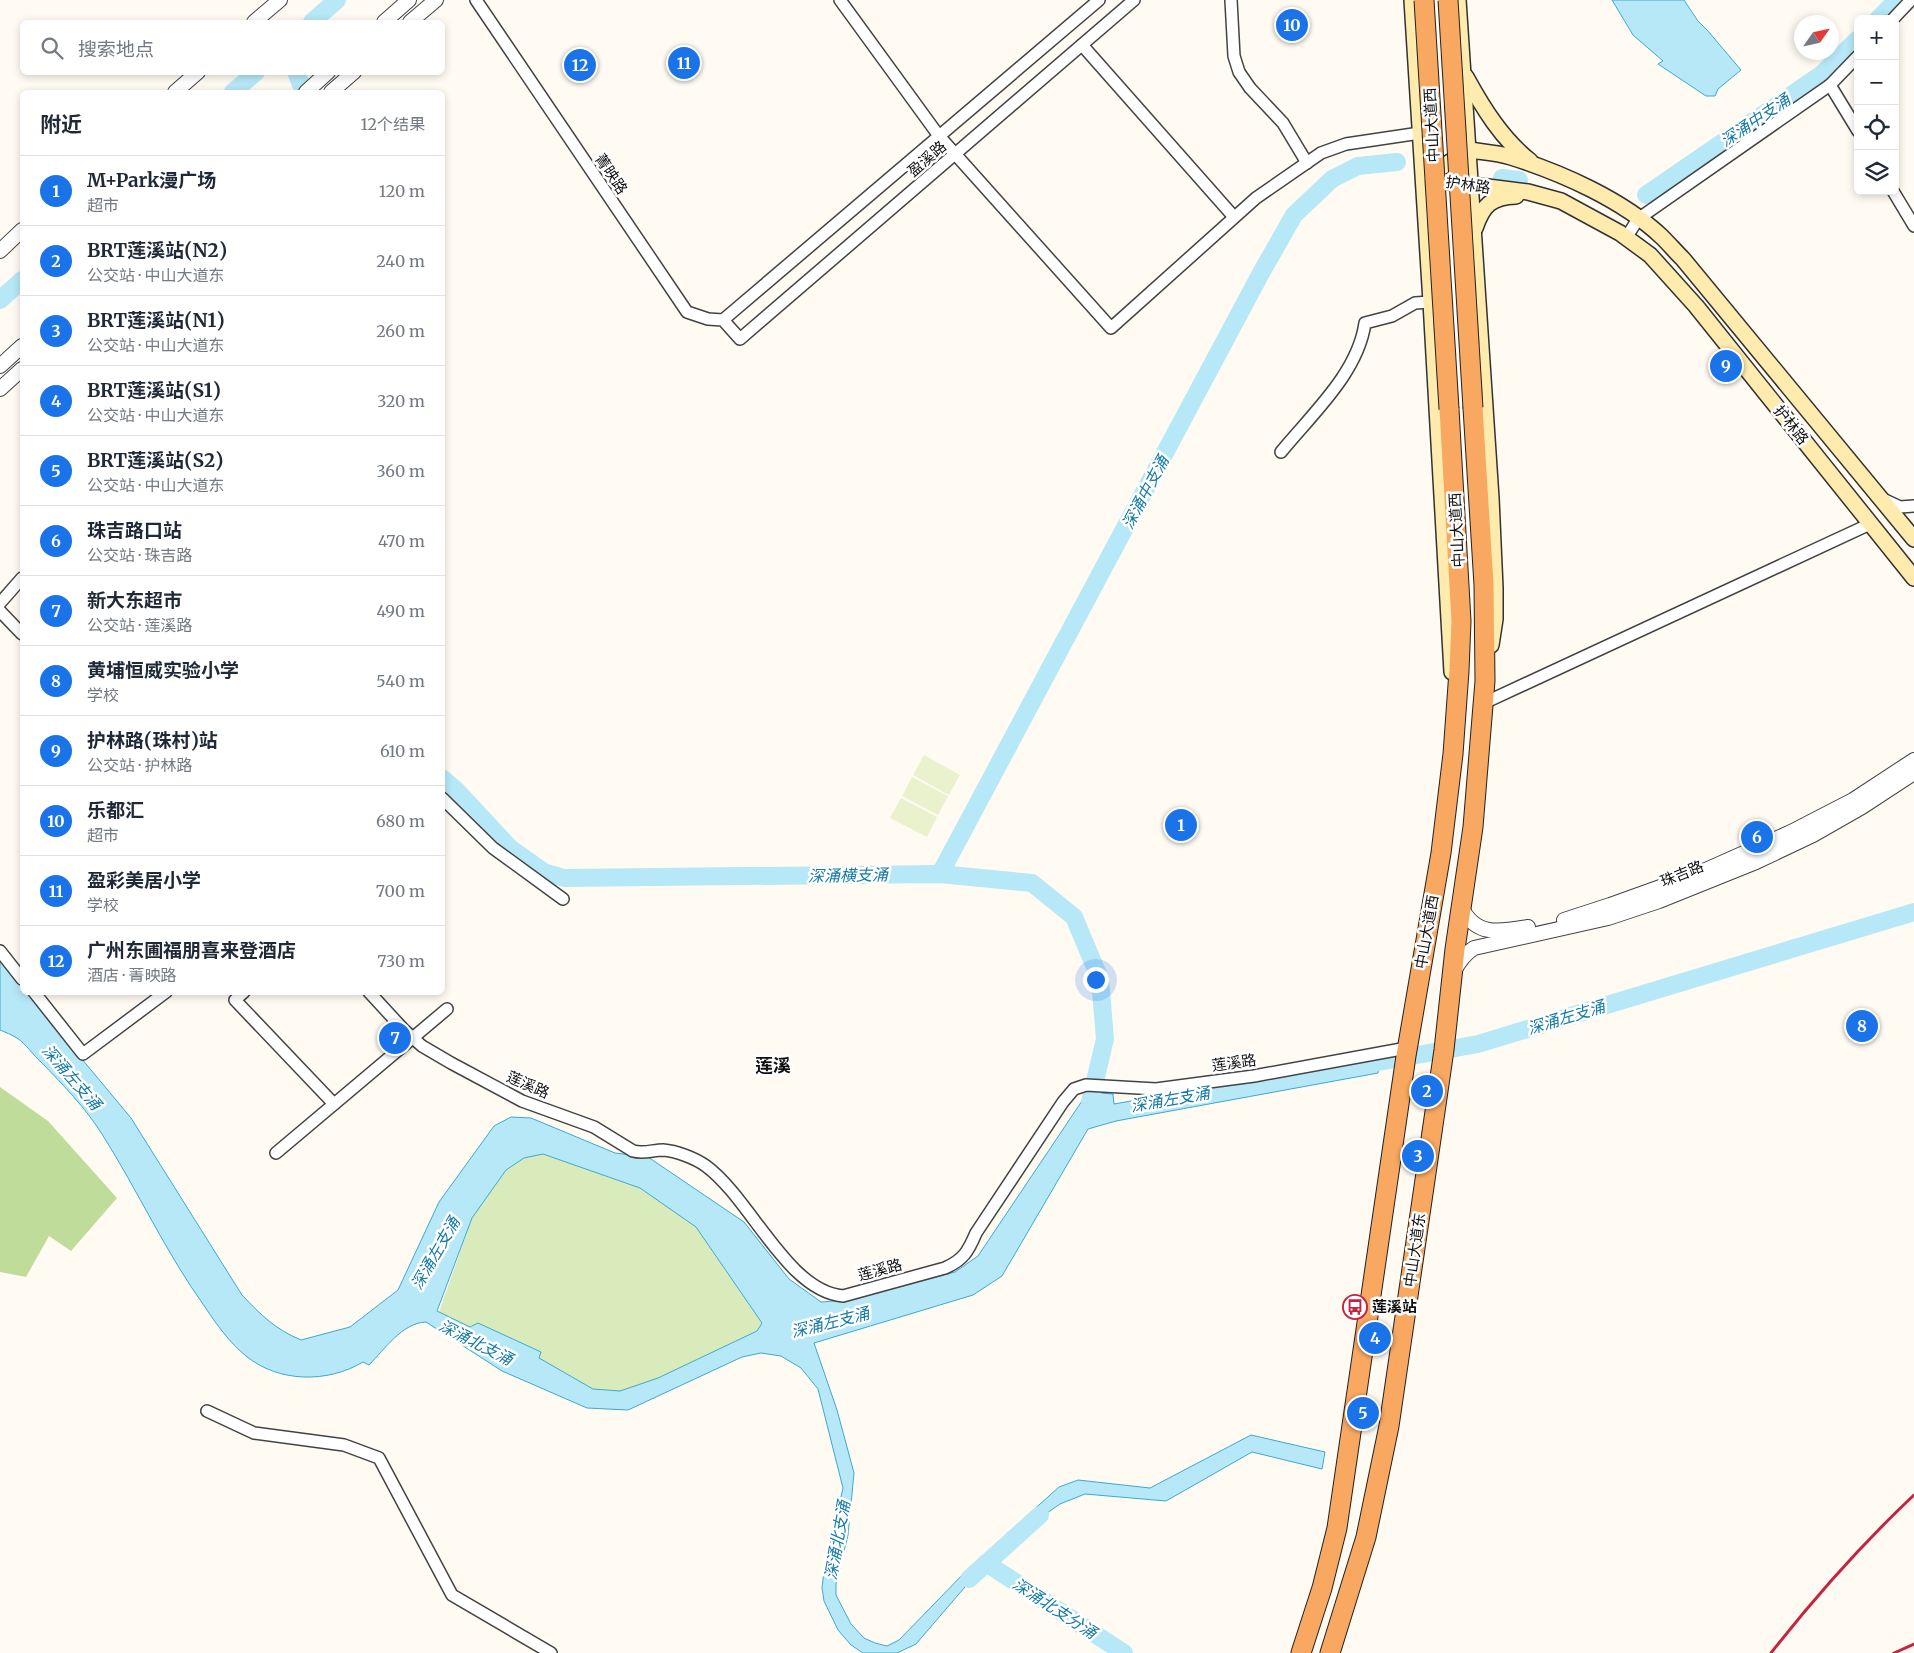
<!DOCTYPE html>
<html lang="zh">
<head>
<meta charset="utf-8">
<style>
  :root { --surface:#fff; --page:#f6f6f7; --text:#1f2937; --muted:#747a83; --line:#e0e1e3; --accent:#1a73e8 }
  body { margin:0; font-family:Merriweather,"Noto Sans SC",serif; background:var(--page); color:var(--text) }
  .controls { position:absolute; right:15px; top:15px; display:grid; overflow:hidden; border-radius:8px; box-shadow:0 2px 8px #0003 }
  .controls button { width:45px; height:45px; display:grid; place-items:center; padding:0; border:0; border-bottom:1px solid var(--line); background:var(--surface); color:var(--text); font:25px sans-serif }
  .compass { position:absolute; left:1794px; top:15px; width:45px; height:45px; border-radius:50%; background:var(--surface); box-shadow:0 2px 8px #0003; rotate:56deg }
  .you { position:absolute; left:1095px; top:979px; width:18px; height:18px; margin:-12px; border:4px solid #fff; border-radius:50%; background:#1a73e8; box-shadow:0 0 0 8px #1a73e833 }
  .badge { display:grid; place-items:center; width:32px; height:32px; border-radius:50%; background:var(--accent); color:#fff; font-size:16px; font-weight:700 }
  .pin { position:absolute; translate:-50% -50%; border:2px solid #fff; box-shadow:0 1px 5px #0006 }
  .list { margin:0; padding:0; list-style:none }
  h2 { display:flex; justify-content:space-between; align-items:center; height:65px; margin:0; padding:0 20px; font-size:21px }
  h2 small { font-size:16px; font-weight:400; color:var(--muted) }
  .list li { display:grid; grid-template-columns:32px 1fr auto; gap:15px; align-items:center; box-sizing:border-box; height:70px; padding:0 20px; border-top:1px solid var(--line) }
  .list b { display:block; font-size:19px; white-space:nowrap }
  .list p { margin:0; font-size:16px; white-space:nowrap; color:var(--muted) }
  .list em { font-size:16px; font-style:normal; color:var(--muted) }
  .icon { flex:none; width:28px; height:28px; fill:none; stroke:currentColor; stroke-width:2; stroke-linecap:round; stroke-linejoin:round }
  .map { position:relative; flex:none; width:1914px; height:1653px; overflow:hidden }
  .search { position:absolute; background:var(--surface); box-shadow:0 2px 8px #0003; left:20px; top:20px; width:425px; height:55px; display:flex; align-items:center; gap:12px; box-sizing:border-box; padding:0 18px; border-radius:8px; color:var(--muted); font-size:19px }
  .panel { position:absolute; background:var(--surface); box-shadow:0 2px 8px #0003; left:20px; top:90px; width:425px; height:905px; border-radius:8px }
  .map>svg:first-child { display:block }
  .green { fill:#daebbb }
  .forest { fill:#c0dc9a }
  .pitch { fill:#eaf2cd }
  .water { fill:#b7e8f7; stroke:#3ca9d0; fill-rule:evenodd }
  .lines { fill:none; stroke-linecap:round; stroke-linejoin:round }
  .river { stroke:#b7e8f7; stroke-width:18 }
  .minor-casing { stroke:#434343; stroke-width:14 }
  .tertiary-casing { stroke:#434343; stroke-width:16 }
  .secondary-casing { stroke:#323232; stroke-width:18 }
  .trunk-casing { stroke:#212121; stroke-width:21 }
  .minor { stroke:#fff; stroke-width:11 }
  .tertiary { stroke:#fff; stroke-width:14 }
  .secondary { stroke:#ffebae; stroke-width:15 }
  .trunk { stroke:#f8a861; stroke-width:19 }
  .rail { stroke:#c42441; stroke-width:3 }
  .trunk-bridge-casing { stroke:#212121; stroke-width:21; stroke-linecap:butt }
  .trunk-bridge { stroke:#f8a861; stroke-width:19 }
  .labels { text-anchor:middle; stroke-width:5; stroke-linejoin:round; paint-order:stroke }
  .street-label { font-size:15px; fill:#101010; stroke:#fff }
  .poi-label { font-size:15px; font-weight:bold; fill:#101010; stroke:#fff; text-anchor:start }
  .water-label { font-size:16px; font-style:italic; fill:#157aa6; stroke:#fff }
  .quarter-label { font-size:18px; font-weight:bold; fill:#101010; stroke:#fff }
</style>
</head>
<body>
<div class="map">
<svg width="1914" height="1653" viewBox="0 0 1914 1653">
  <rect width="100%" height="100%" fill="#fffbf3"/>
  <polygon class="green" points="543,1154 640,1188 696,1227 762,1323 757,1331 658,1378 620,1391 593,1389 539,1358 541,1352 478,1323 470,1327 439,1312 472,1218 506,1170 524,1158"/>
  <polygon class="forest" points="0,1087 48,1121 117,1198 71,1251 49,1236 26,1277 0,1272"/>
  <g class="pitch">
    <polygon points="924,755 960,775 949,795 913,775"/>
    <polygon points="912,777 948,796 938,815 902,796"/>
    <polygon points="901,798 937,817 927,837 890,818"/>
  </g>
  <g class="water">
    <polygon points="1612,0 1684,0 1698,21 1708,31 1741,70 1718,89 1715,96 1706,96 1658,64 1663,61 1633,35"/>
    <path d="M 0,959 L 22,987 L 22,992 L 27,993 L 131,1118 L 242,1295 C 262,1316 275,1329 301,1340 L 350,1327 L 398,1290 L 439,1202 L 494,1126 L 511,1117 L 531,1118 L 615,1153 L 648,1157 L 744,1222 L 789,1279 L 821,1302 L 849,1300 L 955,1272 L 978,1256 L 1088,1092 L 1113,1094 L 1114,1104 L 1380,1057 L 1378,1073 L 1116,1121 L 1088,1129 L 1002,1276 L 973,1295 L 814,1343 L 837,1410 L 854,1473 L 848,1535 L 836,1584 L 836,1595 L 851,1624 L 864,1638 L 875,1643 L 887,1646 L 899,1640 L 971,1566 L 1059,1487 L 1078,1480 L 1150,1488 L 1251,1435 L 1325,1452 L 1322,1469 L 1252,1452 L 1166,1501 L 1085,1494 L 1060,1504 L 1001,1545 L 916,1644 L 897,1653 L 863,1653 L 851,1645 L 838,1630 L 824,1601 L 822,1588 L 824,1571 L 843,1488 L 818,1389 L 801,1368 L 781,1356 L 761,1353 L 742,1357 L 628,1410 L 587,1408 L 502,1371 L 426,1322 C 402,1323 385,1349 369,1365 L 363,1362 C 328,1383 279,1383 246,1356 C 230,1343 216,1324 205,1307 C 166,1253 138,1191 102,1134 C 84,1106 64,1086 41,1062 C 33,1055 26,1044 17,1038 C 12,1035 5,1032 0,1030 ZM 543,1154 L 640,1188 L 696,1227 L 762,1323 L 757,1331 L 658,1378 L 620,1391 L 593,1389 L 539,1358 L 541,1352 L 478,1323 L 470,1327 L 437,1311 L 472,1218 L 506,1170 L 524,1158 Z"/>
  </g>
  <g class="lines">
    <g class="river">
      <polyline points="1878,19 1897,0"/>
      <polyline points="312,22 337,0"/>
      <polyline points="296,72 304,92"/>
      <polyline points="233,92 256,72"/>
      <polyline points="1502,178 1519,180"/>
      <polyline points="1646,195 1822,74 1858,39"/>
      <polyline points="0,300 22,280"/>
      <polyline points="442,778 455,789 510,848 544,872 564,878 940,874 1032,883 1074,917 1100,979 1105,1039 1090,1102"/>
      <polyline points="940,874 1261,273 1294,215 1332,179 1358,166 1397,162"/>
      <polyline points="1356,1066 1478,1044 1914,912"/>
      <polyline points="986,1563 1124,1653"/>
      <polyline points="969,1579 1040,1515"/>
    </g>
    <defs>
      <g id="minor">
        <polyline points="476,0 687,312 708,319 723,320 740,339 1134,0"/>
        <polyline points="840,0 939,136 1111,328 1256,198 1321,153 1346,144 1420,133"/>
        <polyline points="1231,0 1234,56 1239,72 1250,88 1283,123 1307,163"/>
        <polyline points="1893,19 1911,0"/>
        <polyline points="1082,45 1234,217"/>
        <polyline points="1830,85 1858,131"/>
        <polyline points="1893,191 1914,226"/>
        <polyline points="1626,238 1638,219 1830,85 1858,56"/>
        <polyline points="723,320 1099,0"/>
        <path d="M 1281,452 C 1312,414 1358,373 1365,323 L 1392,316 L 1415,303 L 1431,302"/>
        <polyline points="1883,499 1900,507 1914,506"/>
        <polyline points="0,603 22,578"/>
        <polyline points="0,611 22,634"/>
        <polyline points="1484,703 1870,524"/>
        <polyline points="442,798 493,848 563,899"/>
        <polyline points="0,951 22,979"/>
        <polyline points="34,992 83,1054 166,992"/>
        <polyline points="244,992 235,1000 334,1104"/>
        <path d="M 369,992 L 404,1030 L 422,1046 L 451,1063 L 522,1101 L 594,1127 L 633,1151 C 644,1154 653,1150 663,1150 C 676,1151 695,1158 706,1166 C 751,1199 787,1291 843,1296 L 945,1268 C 963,1260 968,1252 976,1233 L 1063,1102 L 1074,1089 L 1086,1085 L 1156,1089 L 1254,1076 L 1407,1048"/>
        <polyline points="276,1153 447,1009"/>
        <polyline points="207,1411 254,1433 344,1445 379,1458 452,1595 551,1653"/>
      </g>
      <g id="tertiary">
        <polyline points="254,22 280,0"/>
        <polyline points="384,22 409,0"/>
        <polyline points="410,22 436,0"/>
        <polyline points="175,92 198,72"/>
        <polyline points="306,92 328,72"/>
        <polyline points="331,92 354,72"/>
        <polyline points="0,251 22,230"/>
        <polyline points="0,366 22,346"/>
        <polyline points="0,389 22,369"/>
        <path d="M 1461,907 C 1476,937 1499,932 1528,927"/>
        <polyline points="1564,920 1610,905 1699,873 1791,832 1853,800 1914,760"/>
        <path d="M 1454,971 C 1459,962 1464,954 1474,948 L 1608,918 L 1659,901 L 1756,862 L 1813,835 L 1862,807 L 1914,773"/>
      </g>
      <g id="secondary">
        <polyline points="1412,0 1431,302 1452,672"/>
        <polyline points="1458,0 1491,498 1495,588 1495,619 1491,645"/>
        <path d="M 1466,77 C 1483,108 1502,139 1530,161"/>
        <path d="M 1426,177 L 1469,150 C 1483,152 1498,153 1511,157 C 1562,173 1623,200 1662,237 C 1669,244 1676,252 1683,259 L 1914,539"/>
        <polyline points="1425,179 1528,192 1561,201 1620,233 1650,255 1696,306 1914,578"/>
        <path d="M 1475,228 C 1483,205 1491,197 1516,196"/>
      </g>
      <g id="trunk">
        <polyline points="1301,1653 1322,1588 1337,1528 1406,1056 1441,853 1453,754 1459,671 1461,621 1449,409"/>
        <polyline points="1330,1653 1366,1537 1389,1426 1444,1050 1455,949 1473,827 1485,681 1484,585 1473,408"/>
      </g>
    </defs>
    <use href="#minor" class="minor-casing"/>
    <use href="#tertiary" class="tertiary-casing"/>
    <use href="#secondary" class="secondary-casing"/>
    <use href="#trunk" class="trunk-casing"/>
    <use href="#minor" class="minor"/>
    <use href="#tertiary" class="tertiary"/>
    <use href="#secondary" class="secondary"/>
    <use href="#trunk" class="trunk"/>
    <g class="rail">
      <path d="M 1771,1653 C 1815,1597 1862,1544 1914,1495"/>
      <polyline points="1894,1653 1914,1644"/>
    </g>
    <defs>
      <g id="trunk-bridge">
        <polyline points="1424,0 1449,409"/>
        <polyline points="1448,0 1473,408"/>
      </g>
    </defs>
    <use href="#trunk-bridge" class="trunk-bridge-casing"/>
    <use href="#trunk-bridge" class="trunk-bridge"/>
  </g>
  <defs>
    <symbol id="bus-ring" viewBox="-11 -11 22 22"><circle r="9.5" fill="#fff" stroke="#c42441" stroke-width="1.5"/><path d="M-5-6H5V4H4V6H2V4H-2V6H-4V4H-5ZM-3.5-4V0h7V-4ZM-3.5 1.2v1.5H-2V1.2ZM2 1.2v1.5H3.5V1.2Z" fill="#c42441"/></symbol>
  </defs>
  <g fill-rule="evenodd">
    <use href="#bus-ring" x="1341" y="1293" width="28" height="28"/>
  </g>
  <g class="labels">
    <g class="street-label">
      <text transform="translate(1432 125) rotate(-93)" y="5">中山大道西</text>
      <text transform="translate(927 159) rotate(-41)" y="5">盈溪路</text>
      <text transform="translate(611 174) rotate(56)" y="5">菁映路</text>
      <text transform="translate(1468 185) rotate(8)" y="5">护林路</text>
      <text transform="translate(1791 425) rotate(51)" y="5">护林路</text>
      <text transform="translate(1457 530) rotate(-93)" y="5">中山大道西</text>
      <text transform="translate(1682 874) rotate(-22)" y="5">珠吉路</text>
      <text transform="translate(1427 932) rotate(-80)" y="5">中山大道西</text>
      <text transform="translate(1234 1063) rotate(-8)" y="5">莲溪路</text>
      <text transform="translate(528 1085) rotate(24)" y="5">莲溪路</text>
      <text transform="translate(1415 1250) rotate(-82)" y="5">中山大道东</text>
      <text transform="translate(880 1270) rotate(-15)" y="5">莲溪路</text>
    </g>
    <g class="poi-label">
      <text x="1372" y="1312">莲溪站</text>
    </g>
    <g class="water-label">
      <text transform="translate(1755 120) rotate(-34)" y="6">深涌中支涌</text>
      <text transform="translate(1145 492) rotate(-62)" y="6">深涌中支涌</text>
      <text transform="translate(848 875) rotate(-1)" y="6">深涌横支涌</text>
      <text transform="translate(1566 1017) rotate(-17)" y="6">深涌左支涌</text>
      <text transform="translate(72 1077) rotate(49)" y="6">深涌左支涌</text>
      <text transform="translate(1170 1099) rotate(-10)" y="6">深涌左支涌</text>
      <text transform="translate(435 1253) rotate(-60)" y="6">深涌左支涌</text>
      <text transform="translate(830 1322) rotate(-14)" y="6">深涌左支涌</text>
      <text transform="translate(476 1342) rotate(27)" y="6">深涌北支涌</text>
      <text transform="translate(837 1540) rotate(-80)" y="6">深涌北支涌</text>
      <text transform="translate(1055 1608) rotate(33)" y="6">深涌北支分涌</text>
    </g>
    <g class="quarter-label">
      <text x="773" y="1072">莲溪</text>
    </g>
  </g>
</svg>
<div class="controls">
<button>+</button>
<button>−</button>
<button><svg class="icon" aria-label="locate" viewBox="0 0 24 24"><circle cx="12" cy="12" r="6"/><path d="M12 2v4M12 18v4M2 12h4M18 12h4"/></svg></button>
<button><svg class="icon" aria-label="layers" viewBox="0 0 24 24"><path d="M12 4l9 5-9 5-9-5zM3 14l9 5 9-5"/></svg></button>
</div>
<svg class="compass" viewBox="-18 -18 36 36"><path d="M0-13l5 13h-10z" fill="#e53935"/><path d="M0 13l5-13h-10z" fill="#747a83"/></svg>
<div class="you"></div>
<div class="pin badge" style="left:1181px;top:825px">1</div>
<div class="pin badge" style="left:1427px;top:1091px">2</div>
<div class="pin badge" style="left:1418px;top:1156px">3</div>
<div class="pin badge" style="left:1375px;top:1338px">4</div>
<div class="pin badge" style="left:1363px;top:1413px">5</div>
<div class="pin badge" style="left:1757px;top:837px">6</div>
<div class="pin badge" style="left:395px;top:1038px">7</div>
<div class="pin badge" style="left:1862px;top:1026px">8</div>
<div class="pin badge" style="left:1726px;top:366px">9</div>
<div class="pin badge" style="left:1292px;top:25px">10</div>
<div class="pin badge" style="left:684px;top:63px">11</div>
<div class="pin badge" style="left:580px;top:65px">12</div>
<div class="search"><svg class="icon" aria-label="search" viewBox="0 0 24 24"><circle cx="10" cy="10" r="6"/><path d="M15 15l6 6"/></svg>搜索地点</div>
<section class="panel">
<h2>附近<small>12个结果</small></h2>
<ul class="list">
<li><span class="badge">1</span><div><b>M+Park漫广场</b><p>超市</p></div><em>120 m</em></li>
<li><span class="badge">2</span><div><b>BRT莲溪站(N2)</b><p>公交站 · 中山大道东</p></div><em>240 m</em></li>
<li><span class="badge">3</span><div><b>BRT莲溪站(N1)</b><p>公交站 · 中山大道东</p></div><em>260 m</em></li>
<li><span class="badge">4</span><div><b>BRT莲溪站(S1)</b><p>公交站 · 中山大道东</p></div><em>320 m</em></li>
<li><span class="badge">5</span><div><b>BRT莲溪站(S2)</b><p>公交站 · 中山大道东</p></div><em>360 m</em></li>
<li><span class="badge">6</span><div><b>珠吉路口站</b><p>公交站 · 珠吉路</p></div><em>470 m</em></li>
<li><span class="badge">7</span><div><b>新大东超市</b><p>公交站 · 莲溪路</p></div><em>490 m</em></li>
<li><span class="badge">8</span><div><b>黄埔恒威实验小学</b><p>学校</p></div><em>540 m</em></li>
<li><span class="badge">9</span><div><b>护林路(珠村)站</b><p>公交站 · 护林路</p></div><em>610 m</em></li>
<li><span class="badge">10</span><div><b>乐都汇</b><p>超市</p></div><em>680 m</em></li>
<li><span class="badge">11</span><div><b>盈彩美居小学</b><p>学校</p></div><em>700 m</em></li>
<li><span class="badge">12</span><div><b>广州东圃福朋喜来登酒店</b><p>酒店 · 菁映路</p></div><em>730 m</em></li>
</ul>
</section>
</div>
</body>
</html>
